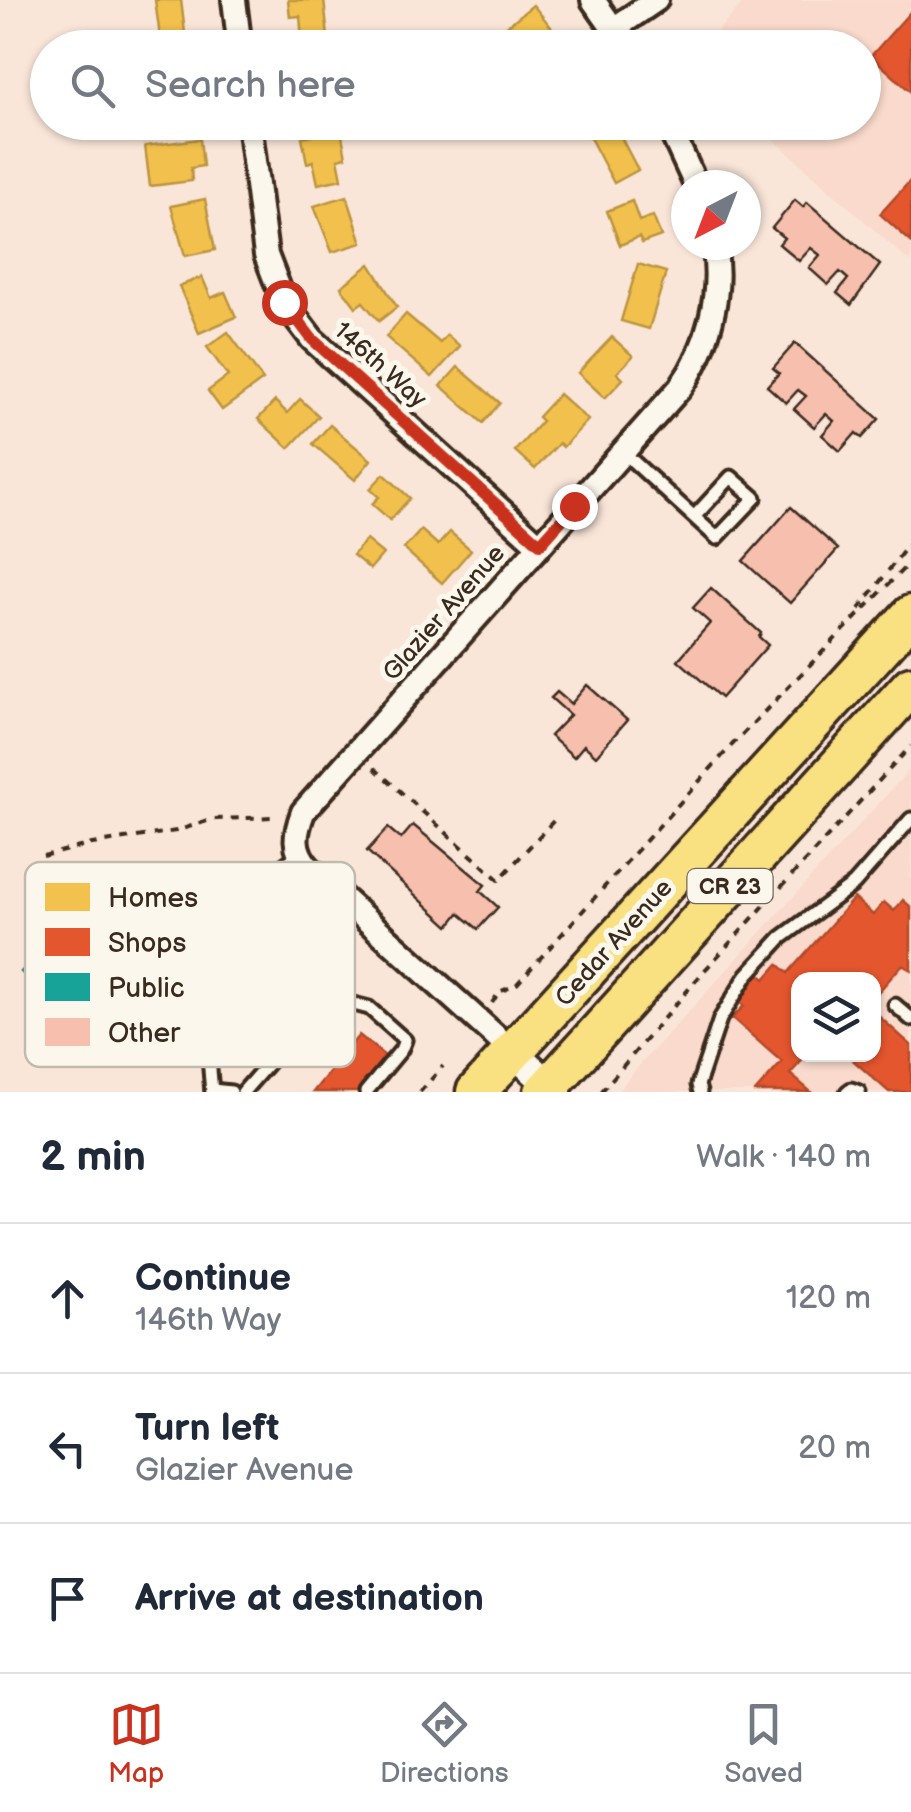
<!DOCTYPE html>
<html lang="en">
<head>
<meta charset="utf-8">
<style>
  :root { --surface:#fff; --page:#f2f2f3; --text:#1f2937; --muted:#747a83; --line:#e0e1e3; --accent:#c8321e }
  body { margin:0; font-family:"Balsamiq Sans",sans-serif; background:var(--page); color:var(--text) }
  .controls { position:absolute; right:30px; bottom:30px; display:grid; overflow:hidden; border-radius:20px; box-shadow:0 2px 8px #0004 }
  .controls button { width:90px; height:90px; display:grid; place-items:center; padding:0; border:0; border-bottom:2px solid var(--line); background:var(--surface); color:var(--text); font:50px sans-serif }
  .compass { position:absolute; left:671px; top:170px; width:90px; height:90px; border-radius:50%; background:var(--surface); box-shadow:0 2px 8px #0004; rotate:222deg }
  .stop { position:absolute; width:30px; height:30px; margin:-22px; border:8px solid #c8321e; border-radius:50%; background:#fff }
  .stop.end { background:#c8321e; border-color:#fff; box-shadow:0 2px 10px #0008 }
  .list { margin:0; padding:0; list-style:none }
  h2 { display:flex; justify-content:space-between; align-items:center; height:130px; margin:0; padding:0 40px; font-size:42px }
  h2 small { font-size:32px; font-weight:400; color:var(--muted) }
  .list li { display:grid; grid-template-columns:65px 1fr auto; gap:30px; align-items:center; box-sizing:border-box; height:150px; padding:0 40px; border-top:2px solid var(--line) }
  .list b { display:block; font-size:38px; white-space:nowrap }
  .list p { margin:0; font-size:32px; white-space:nowrap; color:var(--muted) }
  .list em { font-size:32px; font-style:normal; color:var(--muted) }
  .icon { flex:none; width:55px; height:55px; fill:none; stroke:currentColor; stroke-width:2; stroke-linecap:round; stroke-linejoin:round }
  .map { position:relative; flex:none; width:911px; height:1092px; overflow:hidden }
  .search { position:absolute; background:var(--surface); box-shadow:0 2px 8px #0004; left:30px; right:30px; top:30px; height:110px; display:flex; align-items:center; gap:25px; box-sizing:border-box; padding:0 35px; border-radius:55px; color:var(--muted); font-size:38px }
  .sheet { height:580px; background:var(--surface) }
  nav { display:flex; justify-content:space-around; align-items:center; box-sizing:border-box; height:140px; border-top:2px solid var(--line); background:var(--surface); font-size:28px; color:var(--muted) }
  nav a { display:grid; justify-items:center; gap:5px }
  nav .on { color:var(--accent) }
  .map>svg:first-child { display:block }
  .built { fill:#f9dacc; fill-rule:evenodd }
  .homes { fill:#f2c14e; stroke:#bb9440; stroke-width:2.5 }
  .shops { fill:#e4572e; stroke:#b14a29; stroke-width:2.5 }
  .public { fill:#17a398; stroke:#227f73; stroke-width:2.5 }
  .building { fill:#f7bfae; stroke:#3b2a1e; stroke-width:2.5 }
  .lines { fill:none; stroke-linecap:round; stroke-linejoin:round }
  .service-casing { stroke:#3b2a1e; stroke-width:19 }
  .minor-casing { stroke:#3b2a1e; stroke-width:30 }
  .tertiary-casing { stroke:#3b2a1e; stroke-width:35 }
  .trunk-casing { stroke:#3b2a1e; stroke-width:45 }
  .path { stroke:#3b2a1e; stroke-width:4; stroke-dasharray:8 8; stroke-linecap:butt }
  .service { stroke:#fbf7ec; stroke-width:11 }
  .minor { stroke:#fbf7ec; stroke-width:22 }
  .tertiary { stroke:#fbf7ec; stroke-width:28 }
  .trunk { stroke:#f9e181; stroke-width:38 }
  .route { stroke:#c8321e; stroke-width:12 }
  .labels { text-anchor:middle; stroke-width:10; stroke-linejoin:round; paint-order:stroke }
  .shield { fill:#fbf7ec; stroke:#75685c; stroke-width:2.5 }
  .shield-label { font-size:22px; font-weight:bold; fill:#3b2a1e }
  .street-label { font-size:25px; fill:#3b2a1e; stroke:#fbf7ec }
  .key { fill:#fbf7ec; stroke:#c1baae; stroke-width:2.5 }
  .key-label { font-size:28px; fill:#3b2a1e }
</style>
</head>
<body>
<div class="map">
<svg width="911" height="1092" viewBox="0 0 911 1092">
  <rect width="100%" height="100%" fill="#fae6d9"/>
  <filter id="ink" filterUnits="userSpaceOnUse"><feTurbulence type="fractalNoise" baseFrequency=".01" numOctaves="2"/><feDisplacementMap in="SourceGraphic" scale="20" xChannelSelector="R" yChannelSelector="G"/><feConvolveMatrix kernelMatrix="1 2 1 2 8 2 1 2 1" color-interpolation-filters="sRGB"/></filter>
  <g filter="url(#ink)">
    <g class="built">
      <polygon points="746,0 911,0 911,263 755,123 864,122 864,48 702,48"/>
      <path d="M 911,768 L 911,1092 L 617,1092 L 638,1067 ZM 798,979 L 874,979 L 874,1054 L 798,1054 Z"/>
    </g>
    <g class="homes">
      <polygon points="155,0 181,0 186,41 161,44"/>
      <polygon points="288,0 324,0 328,37 302,40 300,16 290,17"/>
      <polygon points="533,5 556,33 540,45 537,40 528,48 511,48 507,44 501,48 493,37"/>
      <polygon points="605,122 613,122 638,170 614,183 587,132"/>
      <polygon points="341,130 346,157 338,159 342,179 318,184 313,161 307,163 302,137"/>
      <polygon points="200,139 203,166 191,168 192,181 150,186 145,146"/>
      <polygon points="347,196 362,243 332,252 314,206"/>
      <polygon points="205,199 215,250 185,256 171,206"/>
      <polygon points="632,201 639,221 653,216 661,236 642,243 639,237 620,245 607,211"/>
      <polygon points="370,264 397,307 379,321 363,302 356,307 341,287"/>
      <polygon points="638,264 666,272 649,329 621,321"/>
      <polygon points="202,277 211,298 225,292 236,317 199,333 179,286"/>
      <polygon points="406,314 440,343 447,335 460,346 432,377 386,337"/>
      <polygon points="228,332 263,380 222,410 208,391 228,376 207,347"/>
      <polygon points="612,337 633,356 617,373 623,379 605,398 578,373"/>
      <polygon points="458,367 500,403 483,423 441,386"/>
      <polygon points="559,394 588,420 563,447 559,443 535,469 515,451 542,421 538,417"/>
      <polygon points="300,399 319,416 289,448 258,419 275,401 287,413"/>
      <polygon points="330,425 371,460 355,480 313,444"/>
      <polygon points="384,474 410,498 390,520 372,504 379,497 370,489"/>
      <polygon points="421,530 438,545 450,532 471,550 442,583 404,549"/>
      <polygon points="366,540 383,554 370,569 353,555"/>
    </g>
    <g class="shops">
      <polygon points="911,11 911,92 871,56"/>
      <polygon points="911,180 911,242 880,214"/>
      <polygon points="854,898 873,915 884,902 894,911 903,900 911,907 911,970 902,965 874,997 874,979 798,979 798,1054 808,1054 790,1074 811,1092 755,1092 782,1062 732,1018 744,1006 737,1000 759,974 765,979 778,964 788,973"/>
      <polygon points="874,1012 911,1045 911,1092 889,1092 846,1054 874,1054"/>
      <polygon points="359,1035 397,1066 376,1092 313,1092"/>
    </g>
    <polygon class="public" points="71,918 99,944 81,963 93,975 110,974 108,930 115,929 115,923 153,920 154,933 161,932 164,974 156,974 157,978 161,977 162,989 156,989 163,1038 97,1042 96,1016 70,1017 21,972"/>
    <g class="building">
      <polygon points="795,200 803,207 807,202 880,265 851,305 837,293 848,279 840,272 828,285 809,268 820,255 811,248 799,261 779,244 784,238 772,228"/>
      <polygon points="795,343 879,419 862,438 856,433 840,451 822,435 834,421 826,414 814,427 794,409 806,396 798,390 786,403 767,386 779,373 773,368"/>
      <polygon points="791,507 838,549 790,603 743,561"/>
      <polygon points="711,588 761,633 759,637 768,645 721,698 678,660 710,623 693,608"/>
      <polygon points="587,685 627,720 596,756 584,745 574,757 550,736 570,715 551,698 557,692 571,704"/>
      <polygon points="413,825 485,885 480,891 498,907 478,929 459,913 449,926 367,851 388,828 401,839"/>
    </g>
    <g class="lines">
      <defs>
        <g id="service">
          <polyline points="623,452 717,538 755,498 731,477 694,517"/>
          <polyline points="232,908 326,997 243,1092"/>
          <polyline points="206,962 288,1039"/>
          <polyline points="326,997 369,1008 405,1040 401,1050 366,1092"/>
          <polyline points="895,1005 911,1019"/>
          <polyline points="212,1090 231,1092"/>
          <path d="M 212,1092 C 209,1060 198,947 215,924 C 232,901 275,872 298,855"/>
          <polyline points="700,1092 698,1085 720,1019 747,975 781,938 854,884 911,819"/>
          <polyline points="847,1092 851,1089 859,1092"/>
        </g>
        <g id="minor">
          <polyline points="234,0 240,48"/>
          <polyline points="593,0 627,48"/>
          <polyline points="615,28 656,0"/>
          <polyline points="249,122 266,255 284,302 312,339 539,545"/>
          <polyline points="667,122 696,185"/>
          <path d="M 513,1052 L 308,867 C 292,848 295,834 303,812 L 680,388 C 708,349 723,293 714,245"/>
        </g>
        <polyline id="tertiary" points="513,1052 557,1092"/>
        <g id="trunk">
          <polyline points="476,1092 911,615"/>
          <polyline points="544,1092 911,686"/>
        </g>
      </defs>
      <use href="#service" class="service-casing"/>
      <use href="#minor" class="minor-casing"/>
      <use href="#tertiary" class="tertiary-casing"/>
      <use href="#trunk" class="trunk-casing"/>
      <g class="path">
        <polyline points="859,609 911,541"/>
        <polyline points="374,768 499,880 557,817"/>
        <polyline points="43,856 92,844 176,831 214,819 274,817"/>
        <polyline points="492,1003 499,992 516,985 732,745 911,561"/>
        <polyline points="420,1092 443,1066"/>
        <polyline points="601,1092 704,971 911,746"/>
      </g>
      <use href="#service" class="service"/>
      <use href="#minor" class="minor"/>
      <use href="#tertiary" class="tertiary"/>
      <use href="#trunk" class="trunk"/>
    </g>
  </g>
  <g class="lines" filter="url(#ink)">
    <polyline class="route" points="284,302 312,339 540,544 574,506"/>
  </g>
  <g class="labels">
    <rect class="shield" x="687.5" y="869" width="85" height="34" rx="8"/>
    <g class="shield-label">
      <text x="730" y="894">CR 23</text>
    </g>
    <g class="street-label">
      <text transform="translate(381 364) rotate(42)" y="9">146th Way</text>
      <text transform="translate(443 612) rotate(-49)" y="9">Glazier Avenue</text>
      <text transform="translate(613 942) rotate(-48)" y="9">Cedar Avenue</text>
    </g>
  </g>
  <rect x="25" y="862" width="330" height="205" rx="15" class="key"/>
  <rect x="45" y="883" width="45" height="28" fill="#f2c14e"/>
  <rect x="45" y="928" width="45" height="28" fill="#e4572e"/>
  <rect x="45" y="973" width="45" height="28" fill="#17a398"/>
  <rect x="45" y="1018" width="45" height="28" fill="#f7bfae"/>
  <g class="key-label">
    <text x="108" y="907">Homes</text>
    <text x="108" y="952">Shops</text>
    <text x="108" y="997">Public</text>
    <text x="108" y="1042">Other</text>
  </g>
</svg>
<div class="controls">
<button><svg class="icon" aria-label="layers" viewBox="0 0 24 24"><path d="M12 4l9 5-9 5-9-5zM3 14l9 5 9-5"/></svg></button>
</div>
<svg class="compass" viewBox="-18 -18 36 36"><path d="M0-13l5 13h-10z" fill="#e53935"/><path d="M0 13l5-13h-10z" fill="#747a83"/></svg>
<div class="stop" style="left:284px;top:302px"></div>
<div class="stop end" style="left:574px;top:506px"></div>
<div class="search"><svg class="icon" aria-label="search" viewBox="0 0 24 24"><circle cx="10" cy="10" r="6"/><path d="M15 15l6 6"/></svg>Search here</div>
</div>
<section class="sheet">
<h2>2 min<small>Walk · 140 m</small></h2>
<ul class="list">
<li><svg class="icon" aria-label="ahead" viewBox="0 0 24 24"><path d="M12 20V5M6 11l6-6 6 6"/></svg><div><b>Continue</b><p>146th Way</p></div><em>120 m</em></li>
<li><svg class="icon" aria-label="left" viewBox="0 0 24 24"><path d="M17 20v-9H6M10 6l-5 5 5 5"/></svg><div><b>Turn left</b><p>Glazier Avenue</p></div><em>20 m</em></li>
<li><svg class="icon" aria-label="arrive" viewBox="0 0 24 24"><path d="M6 21V4h12l-3 4 3 4H6"/></svg><div><b>Arrive at destination</b></div></li>
</ul>
</section>
<nav>
<a class="on"><svg class="icon" aria-label="map" viewBox="0 0 24 24"><path d="M3 6l6-2 6 2 6-2v14l-6 2-6-2-6 2zM9 4v14M15 6v14"/></svg>Map</a>
<a><svg class="icon" aria-label="directions" viewBox="0 0 24 24"><path d="M12 3l9 9-9 9-9-9zM9 14v-3h6M13 9l2 2-2 2"/></svg>Directions</a>
<a><svg class="icon" aria-label="saved" viewBox="0 0 24 24"><path d="M7 4h10v16l-5-4-5 4z"/></svg>Saved</a>
</nav>
</body>
</html>
